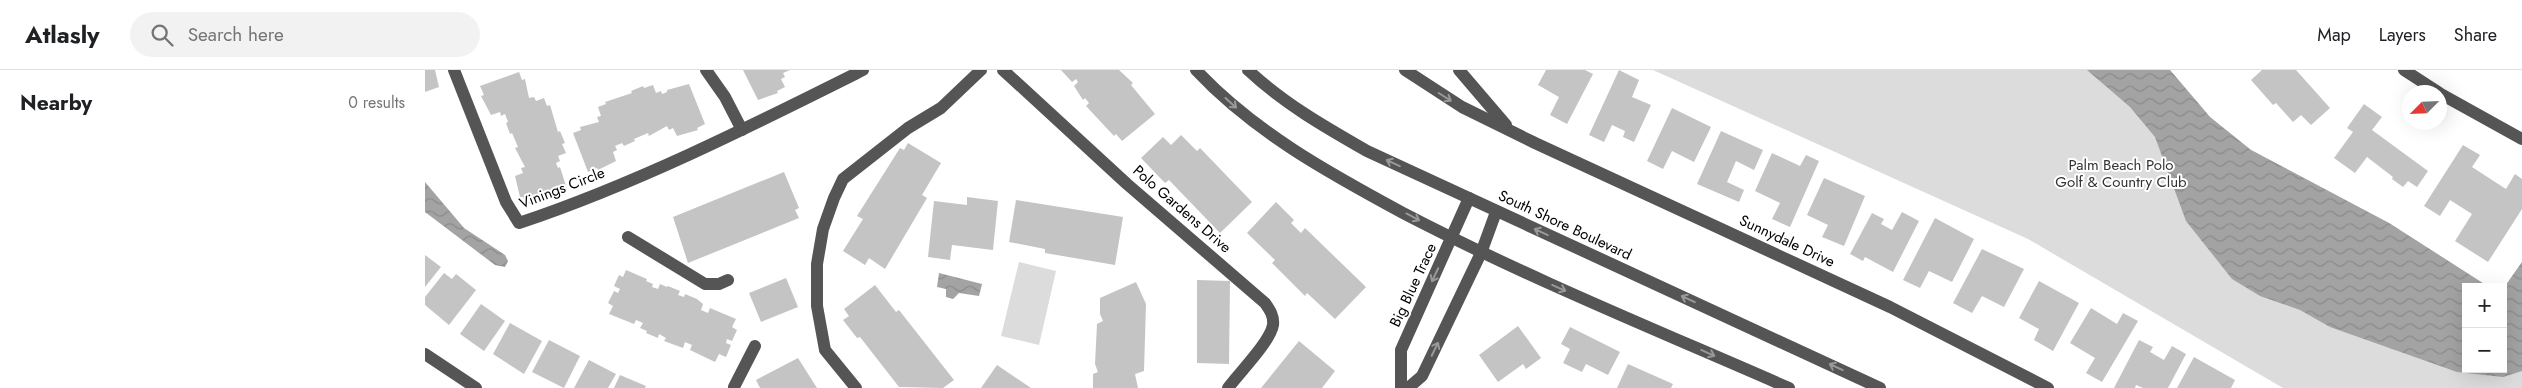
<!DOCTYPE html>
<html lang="en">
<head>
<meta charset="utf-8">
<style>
  :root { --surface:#fff; --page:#f2f2f2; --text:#202124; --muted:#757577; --line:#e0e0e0 }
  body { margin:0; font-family:Jost,sans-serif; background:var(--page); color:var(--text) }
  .controls { position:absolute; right:15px; bottom:15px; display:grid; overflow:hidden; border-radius:0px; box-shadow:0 5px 20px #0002 }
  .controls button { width:45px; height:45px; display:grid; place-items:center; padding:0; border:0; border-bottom:1px solid var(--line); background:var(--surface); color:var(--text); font:25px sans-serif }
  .compass { position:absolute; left:1977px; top:15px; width:45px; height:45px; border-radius:50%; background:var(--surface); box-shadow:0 5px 20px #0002; rotate:246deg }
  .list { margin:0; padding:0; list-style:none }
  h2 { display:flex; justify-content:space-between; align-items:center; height:65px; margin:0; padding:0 20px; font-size:21px }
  h2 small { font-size:16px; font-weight:400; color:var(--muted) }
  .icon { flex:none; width:28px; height:28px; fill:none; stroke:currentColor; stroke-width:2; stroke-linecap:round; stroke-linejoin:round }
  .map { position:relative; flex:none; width:2097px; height:318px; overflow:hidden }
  header { display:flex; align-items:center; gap:30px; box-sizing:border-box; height:70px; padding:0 25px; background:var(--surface); border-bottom:1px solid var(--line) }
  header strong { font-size:24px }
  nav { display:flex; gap:28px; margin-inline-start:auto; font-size:18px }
  .search { width:350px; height:45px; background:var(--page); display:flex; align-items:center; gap:12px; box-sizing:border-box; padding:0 18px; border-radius:28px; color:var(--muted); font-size:19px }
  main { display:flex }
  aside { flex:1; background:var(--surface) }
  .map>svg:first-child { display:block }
  .green { fill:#dcdcdc }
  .water { fill:url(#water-waves) }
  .building { fill:#c4c4c4 }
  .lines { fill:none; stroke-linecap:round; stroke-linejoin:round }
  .minor { stroke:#555; stroke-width:12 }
  .oneway { stroke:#999 }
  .labels { text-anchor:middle; stroke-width:4; stroke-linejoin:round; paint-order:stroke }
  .park-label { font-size:15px; fill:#333; stroke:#fff }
  .street-label { font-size:15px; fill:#000; stroke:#fff }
</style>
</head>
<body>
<header>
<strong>Atlasly</strong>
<div class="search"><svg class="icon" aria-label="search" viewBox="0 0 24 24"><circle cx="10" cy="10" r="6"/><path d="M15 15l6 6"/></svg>Search here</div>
<nav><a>Map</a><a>Layers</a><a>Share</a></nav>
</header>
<main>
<aside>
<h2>Nearby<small>0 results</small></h2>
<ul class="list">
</ul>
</aside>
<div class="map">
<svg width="2097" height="318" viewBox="0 0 2097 318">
  <defs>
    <pattern id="water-waves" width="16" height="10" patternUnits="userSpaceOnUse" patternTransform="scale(1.25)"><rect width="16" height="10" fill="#a3a3a3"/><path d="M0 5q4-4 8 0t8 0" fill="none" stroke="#8b8b8b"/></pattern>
  </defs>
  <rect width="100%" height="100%" fill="#fff"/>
  <g class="green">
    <polygon points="1228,0 1745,0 1785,47 1826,80 1964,153 2064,217 2041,217 2041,299 2078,299 2078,219 2097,192 2097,318 1858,318 1603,169"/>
    <polygon points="594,192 631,201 614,275 576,266"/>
  </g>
  <g class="water">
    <polygon points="1662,0 1745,0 1785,47 1826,80 1964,153 2064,217 2041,217 2041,299 2078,299 2078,219 2097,192 2097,301 2078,307 2032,302 1905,257 1875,240 1835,226 1807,209 1761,151 1730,67 1705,37"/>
    <polygon points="0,112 39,158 80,185 83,191 80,197 70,195 0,142"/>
    <polygon points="514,203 557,214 554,226 534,223 528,229 521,227 521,219 512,217"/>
  </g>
  <g class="building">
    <polygon points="0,0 10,0 14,17 0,22"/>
    <polygon points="318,0 365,0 358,3 360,7 356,9 360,17 352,21 353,23 333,30"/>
    <polygon points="636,0 694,0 708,13 706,15 730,44 697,71 691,64 689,66 661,36 664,33 660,28 658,30 649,16 653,12 651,9 647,12"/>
    <polygon points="1121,0 1160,0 1168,4 1142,54 1125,45 1134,27 1113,15"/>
    <polygon points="1194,0 1214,10 1207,27 1226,35 1209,72 1198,67 1200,61 1187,55 1179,72 1164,65"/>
    <polygon points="1837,0 1871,0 1905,38 1886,55 1876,45 1868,52 1851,33 1848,35 1826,10"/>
    <polygon points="94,2 97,10 100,9 104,28 109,27 111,31 119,28 122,36 125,35 133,62 135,61 140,73 137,74 141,83 133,86 135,91 131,93 133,98 135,97 142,119 101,135 98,127 95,127 90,106 98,103 96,98 100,97 90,78 93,77 87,63 85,64 81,53 83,52 80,44 76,46 75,42 66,45 56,26 59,25 55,16"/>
    <polygon points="264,14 280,54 272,58 273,60 252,66 248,58 244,60 242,56 224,66 223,63 209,69 210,71 199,76 197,73 190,76 192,80 188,82 191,91 173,100 172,98 163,102 148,63 156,60 155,57 174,52 172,47 176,46 173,37 181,34 180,32 207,23 206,21 218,16 219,18 228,15 231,23 236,21 237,24 242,22 242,20"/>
    <polygon points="1939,34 1957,47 1947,60 2003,101 1992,117 1983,111 1978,117 1967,109 1968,107 1942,87 1930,103 1909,88 1928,62 1922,58"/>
    <polygon points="1247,38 1286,57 1269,92 1247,81 1238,99 1222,91"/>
    <polygon points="1296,61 1338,80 1329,100 1311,91 1302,112 1319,120 1314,132 1272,114"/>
    <polygon points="756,65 772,81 775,78 827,132 795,163 744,110 740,113 716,88 738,67 746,75"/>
    <polygon points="483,73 516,93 497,125 502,128 460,199 444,188 440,195 418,181 438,149 432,146 475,78 479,80"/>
    <polygon points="2038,75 2055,85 2047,97 2081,119 2090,104 2097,109 2097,139 2063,192 2030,171 2047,144 2025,130 2015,146 1999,136"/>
    <polygon points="1347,83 1375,96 1381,85 1394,91 1365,157 1347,149 1355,133 1330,121"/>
    <polygon points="359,102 374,138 370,140 374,148 263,193 248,147"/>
    <polygon points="1399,108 1440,126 1419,176 1397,167 1403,155 1382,145"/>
    <polygon points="542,127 573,131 568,180 527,175 525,190 503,187 509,131 542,135"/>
    <polygon points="591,130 698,147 690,195 620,183 620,179 584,172"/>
    <polygon points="851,132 869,150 866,153 876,163 880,158 941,217 910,249 882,223 880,226 847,193 850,190 822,163"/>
    <polygon points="1477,142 1494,151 1468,202 1440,187 1438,191 1425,184 1447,143 1459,149 1456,154 1467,160"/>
    <polygon points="1510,148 1549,169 1527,212 1504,201 1495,218 1478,210"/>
    <polygon points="1557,179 1599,199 1579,237 1557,226 1547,243 1528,233"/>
    <polygon points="0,185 16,197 0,217"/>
    <polygon points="201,200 222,209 221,211 228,214 227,217 233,219 235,214 242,217 243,216 255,221 253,225 259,227 260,224 272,229 278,234 276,240 283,243 285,238 311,249 307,257 312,260 307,271 302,269 301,273 306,275 301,287 294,284 290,292 265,280 267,275 260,272 258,278 239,271 241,268 234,264 233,268 221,263 222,261 215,258 218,253 211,250 209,254 184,244 188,236 183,233 189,221 193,223 195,219 189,216 194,205 198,207"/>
    <polygon points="19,203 27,209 31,204 51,220 24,255 0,235 0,227"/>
    <polygon points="361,208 373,237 336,252 324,223"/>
    <polygon points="772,210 805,211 804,294 772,293"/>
    <polygon points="1614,211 1654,233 1628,281 1609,270 1614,259 1594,248"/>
    <polygon points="711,212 721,234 719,301 710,304 713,318 668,318 668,304 673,302 670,294 672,254 678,251 675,244 675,228"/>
    <polygon points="450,215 471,242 474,240 529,310 518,318 474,317 435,267 432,268 418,250 424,246 419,239"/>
    <polygon points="56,234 80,251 59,281 35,264"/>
    <polygon points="1666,238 1692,254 1698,243 1713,251 1677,312 1661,303 1670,288 1645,273"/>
    <polygon points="85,253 117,271 99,304 68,284"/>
    <polygon points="1093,256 1116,288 1101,299 1098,294 1073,312 1054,285"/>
    <polygon points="1145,257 1195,282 1183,305 1161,294 1157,302 1138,293 1145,279 1136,274"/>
    <polygon points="124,270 155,286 139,318 107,302"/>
    <polygon points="1714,270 1728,277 1725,282 1739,290 1747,276 1761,284 1743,318 1718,318 1711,315 1710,318 1689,318"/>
    <polygon points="874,271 910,301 897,318 836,318"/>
    <polygon points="1769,287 1810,310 1806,318 1752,318"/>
    <polygon points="373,288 392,318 335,318 331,310"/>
    <polygon points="164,290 191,304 183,318 149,318"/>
    <polygon points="1203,294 1248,314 1246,318 1192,318"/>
    <polygon points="572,295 606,318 556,318"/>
    <polygon points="195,305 221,316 220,318 189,318"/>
  </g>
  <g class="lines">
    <g class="minor">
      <path d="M 29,0 L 81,132 L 94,153 C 211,114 328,55 438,0"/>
      <polyline points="281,0 300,27 317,60"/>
      <path d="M 578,0 L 702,114 L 840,233 C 845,240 849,246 848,255 C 845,272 814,303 803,318"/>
      <path d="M 771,0 C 829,62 904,103 978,143 C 1103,208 1234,261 1364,318"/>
      <path d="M 823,0 C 858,33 900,57 942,81 L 1455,318"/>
      <polyline points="980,0 1037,37 1110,73 1465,237 1623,318"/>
      <polyline points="1034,0 1081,55"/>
      <polyline points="1979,0 2013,22"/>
      <polyline points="2014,23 2097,69"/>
      <polyline points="203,167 280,214 294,214 303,210"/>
      <polyline points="0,284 51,318"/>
      <polyline points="309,317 330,276"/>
      <polyline points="431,318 400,280 392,236 392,194 398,159 409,128 418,109 483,58 516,38 556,0"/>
      <polyline points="976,318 976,280 1044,128"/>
      <polyline points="983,318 997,306 1056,183 1071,142"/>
    </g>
  </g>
  <defs><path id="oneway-shaft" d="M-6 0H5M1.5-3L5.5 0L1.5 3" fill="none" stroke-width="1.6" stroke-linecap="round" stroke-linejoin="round" transform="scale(1.25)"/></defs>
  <g class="oneway">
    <use href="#oneway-shaft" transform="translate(1020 27) rotate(32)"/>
    <use href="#oneway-shaft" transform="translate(806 33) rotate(42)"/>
    <use href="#oneway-shaft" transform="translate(968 93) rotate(-155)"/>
    <use href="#oneway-shaft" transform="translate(988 147) rotate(28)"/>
    <use href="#oneway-shaft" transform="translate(1116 162) rotate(-155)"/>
    <use href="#oneway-shaft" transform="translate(1010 205) rotate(115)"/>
    <use href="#oneway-shaft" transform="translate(1134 218) rotate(24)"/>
    <use href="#oneway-shaft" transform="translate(1263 229) rotate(-155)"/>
    <use href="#oneway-shaft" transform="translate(1010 279) rotate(-64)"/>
    <use href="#oneway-shaft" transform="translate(1283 283) rotate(24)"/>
    <use href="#oneway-shaft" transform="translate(1411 297) rotate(-155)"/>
  </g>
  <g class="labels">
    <g class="park-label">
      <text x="1696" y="100">Palm Beach Polo<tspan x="1696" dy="17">Golf &amp; Country Club</tspan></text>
    </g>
    <g class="street-label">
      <text transform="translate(137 118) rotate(-21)" y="5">Vinings Circle</text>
      <text transform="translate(757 139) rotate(41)" y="5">Polo Gardens Drive</text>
      <text transform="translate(1140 155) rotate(25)" y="5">South Shore Boulevard</text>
      <text transform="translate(1362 171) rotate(25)" y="5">Sunnydale Drive</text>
      <text transform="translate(988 215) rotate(-65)" y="5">Big Blue Trace</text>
    </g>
  </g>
</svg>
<div class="controls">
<button>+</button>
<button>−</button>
</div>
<svg class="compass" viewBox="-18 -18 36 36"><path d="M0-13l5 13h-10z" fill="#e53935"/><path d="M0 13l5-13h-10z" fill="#757577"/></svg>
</div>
</main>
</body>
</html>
